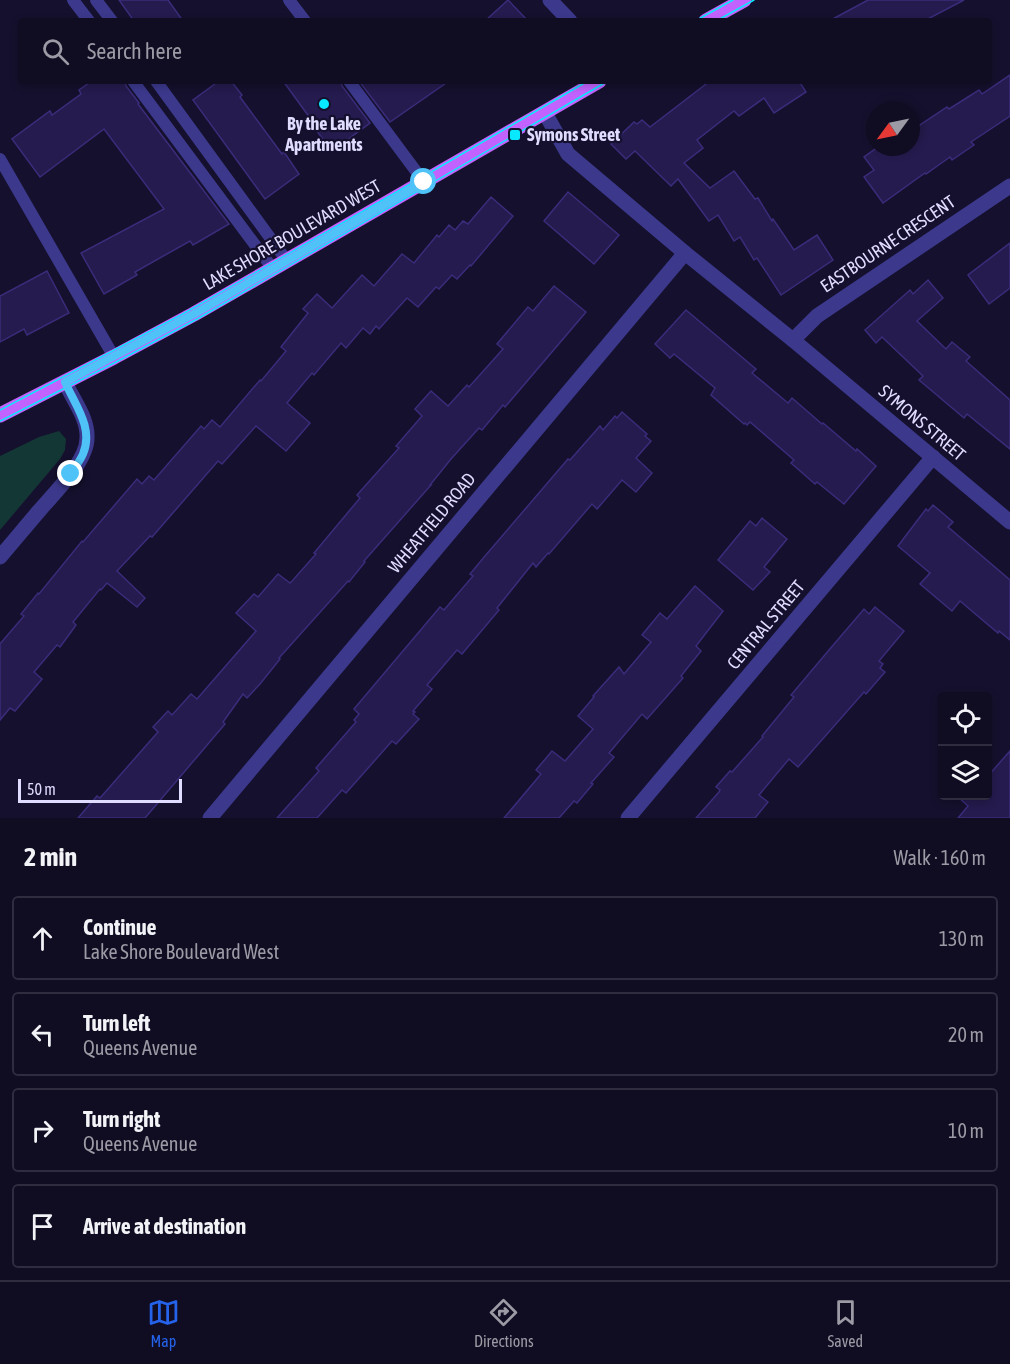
<!DOCTYPE html>
<html lang="en">
<head>
<meta charset="utf-8">
<style>
  :root { --surface:#100c22; --page:#19152a; --text:#f1f3f6; --muted:#9c9ba5; --line:#302c40; --accent:#2563eb }
  body { margin:0; font-family:"Asap Condensed",sans-serif; background:var(--page); color:var(--text) }
  .controls { position:absolute; right:18px; bottom:18px; display:grid; overflow:hidden; border-radius:6px; box-shadow:0 3px 9px #0003 }
  .controls button { width:54px; height:54px; display:grid; place-items:center; padding:0; border:0; border-bottom:2px solid var(--line); background:var(--surface); color:var(--text); font:30px sans-serif }
  .compass { position:absolute; left:866px; top:102px; width:54px; height:54px; border-radius:50%; background:var(--surface); box-shadow:0 3px 9px #0003; rotate:237deg }
  .scale { position:absolute; left:18px; bottom:15px; width:164px; box-sizing:border-box; padding-left:6px; border:3px solid #dfdcff; border-top:0; font-size:16px; line-height:21px; white-space:nowrap; color:#dfdcff; -webkit-text-stroke:4px #15102d; paint-order:stroke }
  .stop { position:absolute; width:18px; height:18px; margin:-14px; border:4px solid #4fc3f7; border-radius:50%; background:#fff }
  .stop.end { background:#4fc3f7; border-color:#fff; box-shadow:0 2px 6px #0008 }
  .list { margin:0; padding:0; list-style:none }
  h2 { display:flex; justify-content:space-between; align-items:center; height:78px; margin:0; padding:0 24px; font-size:26px }
  h2 small { font-size:20px; font-weight:400; color:var(--muted) }
  .list li { display:grid; grid-template-columns:39px 1fr auto; gap:18px; align-items:center; box-sizing:border-box; height:84px; margin:0 12px 12px; padding:0 12px; border:2px solid var(--line); border-radius:6px }
  .list b { display:block; font-size:22px; white-space:nowrap }
  .list p { margin:0; font-size:20px; white-space:nowrap; color:var(--muted) }
  .list em { font-size:20px; font-style:normal; color:var(--muted) }
  .icon { flex:none; width:33px; height:33px; fill:none; stroke:currentColor; stroke-width:2; stroke-linecap:round; stroke-linejoin:round }
  .map { position:relative; flex:none; width:1010px; height:818px; overflow:hidden }
  .search { position:absolute; background:var(--surface); box-shadow:0 3px 9px #0003; left:18px; right:18px; top:18px; height:66px; display:flex; align-items:center; gap:15px; box-sizing:border-box; padding:0 21px; border-radius:6px; color:var(--muted); font-size:22px }
  .sheet { height:462px; background:var(--surface) }
  nav { display:flex; justify-content:space-around; align-items:center; box-sizing:border-box; height:84px; border-top:2px solid var(--line); background:var(--surface); font-size:16px; color:var(--muted) }
  nav a { display:grid; justify-items:center; gap:3px }
  nav .on { color:var(--accent) }
  .map>svg:first-child { display:block }
  .green { fill:#133735 }
  .building { fill:#251b4e; stroke:#3b2c7b; stroke-width:1.5 }
  .lines { fill:none; stroke-linecap:round; stroke-linejoin:round }
  .service { stroke:#3c398d; stroke-width:12 }
  .minor { stroke:#3c398d; stroke-width:15 }
  .primary { stroke:#c363ff; stroke-width:15 }
  .tram { stroke:#08e9ff; stroke-width:1.5 }
  .route { stroke:#4fc3f7; stroke-width:8 }
  .poi-dot { fill:#08e9ff; stroke:#15102d; stroke-width:2 }
  .labels { text-anchor:middle; stroke-width:4.5; stroke-linejoin:round; paint-order:stroke }
  .poi-label { font-size:18px; font-weight:bold; fill:#dfdcff; stroke:#15102d }
  .street-label { font-size:18px; fill:#dfdcff; stroke:#15102d }
</style>
</head>
<body>
<div class="map">
<svg width="1010" height="818" viewBox="0 0 1010 818">
  <rect width="100%" height="100%" fill="#15102d"/>
  <polygon class="green" points="59,431 66,439 65,450 60,459 0,530 0,456 39,437"/>
  <g class="building">
    <polygon points="119,0 168,0 183,21 134,21"/>
    <polygon points="508,0 528,21 485,21"/>
    <polygon points="868,0 964,0 924,21 829,21"/>
    <polygon points="1010,75 1010,116 971,142 974,145 952,160 950,157 926,174 925,173 883,203 864,177 874,170 864,157 878,147 911,147 911,131 947,107 949,109 979,90 982,94"/>
    <polygon points="92,81 125,81 126,86 139,103 138,104 229,224 193,245 190,241 135,272 137,275 104,294 81,253 164,209 104,129 40,177 12,139 50,111 52,115 81,94 79,90"/>
    <polygon points="219,81 231,81 242,95 240,97 282,154 284,152 299,174 265,199 193,100"/>
    <polygon points="283,81 341,81 342,86 370,123 332,151 316,130 318,129"/>
    <polygon points="359,81 449,81 390,122"/>
    <polygon points="710,81 799,81 806,92 774,113 764,98 739,116 734,111 697,140 703,148 684,163 710,188 734,171 755,199 758,198 772,221 773,219 794,250 817,235 833,260 781,295 757,258 754,260 740,237 734,241 718,215 709,221 678,179 671,186 635,151 626,159 611,144 634,122 637,124 642,120 650,127"/>
    <polygon points="568,192 619,235 594,264 544,221"/>
    <polygon points="491,197 513,216 471,266 470,265 457,279 452,275 439,289 436,287 418,307 407,298 379,329 376,326 370,334 363,328 346,348 341,343 314,375 312,373 287,403 310,423 286,451 256,426 222,464 218,461 152,537 150,536 117,571 145,598 137,607 107,583 101,590 100,589 73,622 76,625 71,632 60,647 57,645 34,672 42,679 15,711 10,708 0,720 0,644 24,616 21,614 38,593 39,594 82,541 83,542 137,479 142,484 149,476 154,480 201,426 204,429 212,420 220,427 260,380 261,381 286,351 281,347 308,313 303,309 317,294 332,308 362,275 374,286 402,254 414,263 437,235 439,237 449,225 455,230 463,221 468,224"/>
    <polygon points="1010,243 1010,288 989,304 968,275"/>
    <polygon points="47,271 69,313 27,335 24,329 0,342 0,296"/>
    <polygon points="928,280 943,298 917,321 946,349 952,342 970,357 966,361 1010,400 1010,449 967,414 964,418 919,380 923,376 882,337 876,343 865,330 910,290 913,294"/>
    <polygon points="554,286 586,312 505,407 503,405 482,430 479,428 451,459 430,485 431,485 364,561 365,562 349,582 348,581 279,658 280,659 260,684 247,698 243,694 223,722 225,724 145,818 78,818 97,796 100,798 158,732 153,727 168,711 172,715 191,694 197,699 256,631 236,613 254,594 258,597 278,574 290,583 293,580 316,554 314,553 360,498 357,495 399,448 396,446 422,416 415,409 431,391 448,406 467,385 469,387 503,349 497,344 528,307 533,311"/>
    <polygon points="686,310 756,369 752,373 788,403 792,398 822,424 823,423 856,451 857,449 876,466 844,504 817,482 815,484 791,463 794,460 750,422 747,425 745,423 744,424 711,395 715,388 674,354 670,358 655,344"/>
    <polygon points="622,412 647,434 645,436 651,441 636,458 652,473 636,492 622,480 597,509 592,504 549,554 548,553 536,567 533,563 497,608 499,610 462,654 457,650 427,685 432,689 413,711 415,712 413,714 419,719 396,744 392,741 346,793 342,790 317,818 277,818 319,771 316,768 356,722 354,720 359,714 354,709 424,626 440,607 444,610 473,576 470,574 485,556 568,459 570,460 600,426 603,430 615,416 617,418"/>
    <polygon points="933,505 953,522 948,527 1010,580 1010,640 999,631 998,633 960,601 952,611 920,584 930,573 898,546 926,509 928,511"/>
    <polygon points="762,518 787,539 764,567 770,572 753,590 718,560 750,521 756,526"/>
    <polygon points="695,586 723,611 696,646 701,651 681,676 683,678 647,719 642,714 609,753 614,757 591,783 593,784 577,803 574,801 559,818 504,818 541,774 536,770 552,751 565,761 593,729 578,716 594,697 593,696 619,667 624,674 651,642 642,635 660,613 667,619"/>
    <polygon points="875,607 904,631 879,661 883,664 880,668 885,672 866,694 864,692 798,767 789,759 759,795 768,802 755,818 696,818 719,792 720,790 716,787 730,771 732,772 763,737 762,736 794,697 791,695 829,650 864,609 869,614"/>
    <polygon points="1010,751 1010,818 958,818 968,806 956,795 987,795 987,777"/>
  </g>
  <g class="lines">
    <g class="service">
      <polyline points="73,0 89,21"/>
      <polyline points="96,0 112,21"/>
      <polyline points="289,0 305,21"/>
      <polyline points="133,81 273,269"/>
      <polyline points="156,81 287,261"/>
      <polyline points="349,81 424,182"/>
      <polyline points="0,159 114,357"/>
    </g>
    <g class="minor">
      <polyline points="550,0 570,21"/>
      <polyline points="545,113 568,154 685,253 793,340 1010,522"/>
      <polyline points="793,340 817,316 1010,186"/>
      <path d="M 0,557 C 13,542 26,526 39,511 C 54,493 87,462 87,438 C 88,418 73,400 65,382"/>
      <polyline points="210,818 685,253"/>
      <polyline points="628,818 933,457"/>
    </g>
    <g class="primary">
      <polyline points="706,21 744,0"/>
      <polyline points="0,415 114,357 194,314 599,81"/>
    </g>
    <g class="tram">
      <polyline points="695,21 733,0"/>
      <polyline points="716,21 754,0"/>
      <polyline points="0,410 181,315 388,197 588,81"/>
      <polyline points="0,421 116,362 197,319 608,81"/>
    </g>
  </g>
  <g class="lines">
    <path class="route" d="M 71,474 C 75,467 80,461 83,454 C 94,428 75,405 65,382 L 194,314 L 424,182"/>
  </g>
  <g class="poi-dot">
    <circle cx="324" cy="104" r="6"/>
    <rect x="509" y="129" width="12" height="12" rx="3"/>
  </g>
  <g class="labels">
    <g class="poi-label">
      <text x="324" y="130">By the Lake<tspan x="324" dy="21">Apartments</tspan></text>
      <text x="527" y="141" text-anchor="start">Symons Street</text>
    </g>
    <g class="street-label">
      <text transform="translate(292 235) rotate(-30)" y="6">LAKE SHORE BOULEVARD WEST</text>
      <text transform="translate(888 244) rotate(-34)" y="6">EASTBOURNE CRESCENT</text>
      <text transform="translate(922 423) rotate(40)" y="6">SYMONS STREET</text>
      <text transform="translate(432 523) rotate(-50)" y="6">WHEATFIELD ROAD</text>
      <text transform="translate(766 625) rotate(-50)" y="6">CENTRAL STREET</text>
    </g>
  </g>
</svg>
<div class="controls">
<button><svg class="icon" aria-label="locate" viewBox="0 0 24 24"><circle cx="12" cy="12" r="6"/><path d="M12 2v4M12 18v4M2 12h4M18 12h4"/></svg></button>
<button><svg class="icon" aria-label="layers" viewBox="0 0 24 24"><path d="M12 4l9 5-9 5-9-5zM3 14l9 5 9-5"/></svg></button>
</div>
<svg class="compass" viewBox="-18 -18 36 36"><path d="M0-13l5 13h-10z" fill="#e53935"/><path d="M0 13l5-13h-10z" fill="#9c9ba5"/></svg>
<div class="scale">50 m</div>
<div class="stop" style="left:424px;top:182px"></div>
<div class="stop end" style="left:71px;top:474px"></div>
<div class="search"><svg class="icon" aria-label="search" viewBox="0 0 24 24"><circle cx="10" cy="10" r="6"/><path d="M15 15l6 6"/></svg>Search here</div>
</div>
<section class="sheet">
<h2>2 min<small>Walk · 160 m</small></h2>
<ul class="list">
<li><svg class="icon" aria-label="ahead" viewBox="0 0 24 24"><path d="M12 20V5M6 11l6-6 6 6"/></svg><div><b>Continue</b><p>Lake Shore Boulevard West</p></div><em>130 m</em></li>
<li><svg class="icon" aria-label="left" viewBox="0 0 24 24"><path d="M17 20v-9H6M10 6l-5 5 5 5"/></svg><div><b>Turn left</b><p>Queens Avenue</p></div><em>20 m</em></li>
<li><svg class="icon" aria-label="right" viewBox="0 0 24 24"><path d="M7 20v-9h11M14 6l5 5-5 5"/></svg><div><b>Turn right</b><p>Queens Avenue</p></div><em>10 m</em></li>
<li><svg class="icon" aria-label="arrive" viewBox="0 0 24 24"><path d="M6 21V4h12l-3 4 3 4H6"/></svg><div><b>Arrive at destination</b></div></li>
</ul>
</section>
<nav>
<a class="on"><svg class="icon" aria-label="map" viewBox="0 0 24 24"><path d="M3 6l6-2 6 2 6-2v14l-6 2-6-2-6 2zM9 4v14M15 6v14"/></svg>Map</a>
<a><svg class="icon" aria-label="directions" viewBox="0 0 24 24"><path d="M12 3l9 9-9 9-9-9zM9 14v-3h6M13 9l2 2-2 2"/></svg>Directions</a>
<a><svg class="icon" aria-label="saved" viewBox="0 0 24 24"><path d="M7 4h10v16l-5-4-5 4z"/></svg>Saved</a>
</nav>
</body>
</html>
